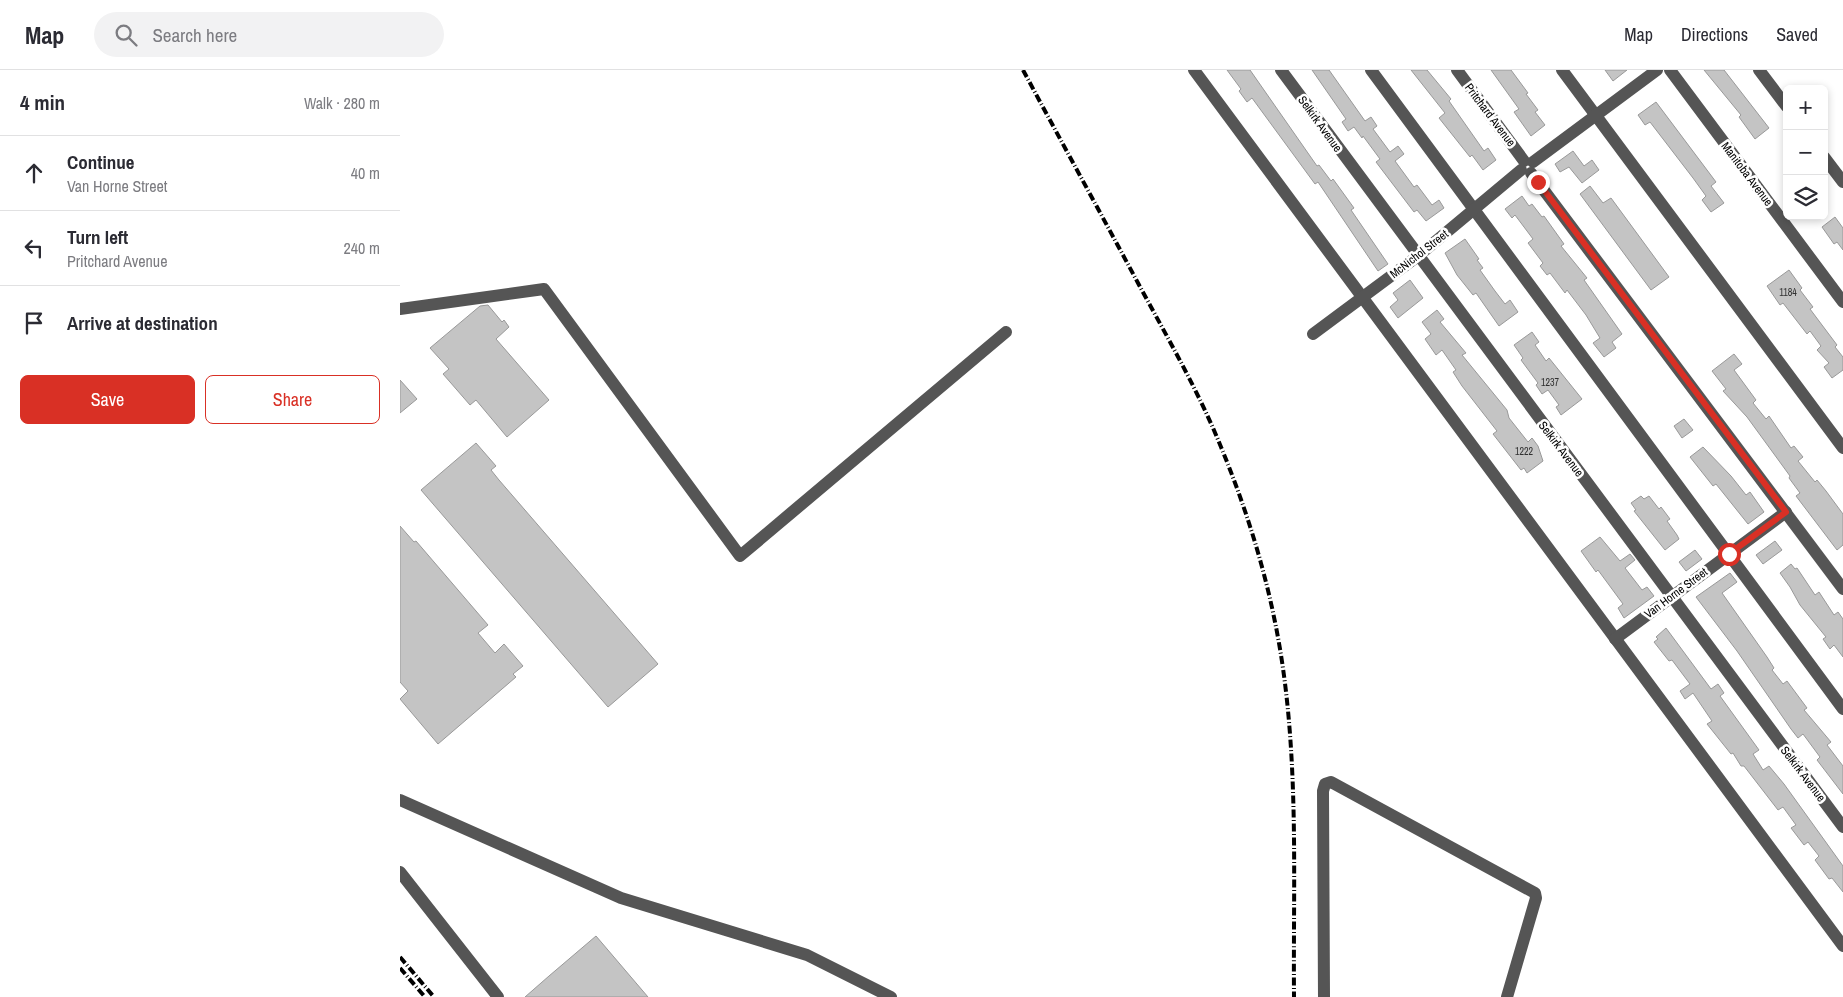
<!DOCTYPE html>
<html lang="en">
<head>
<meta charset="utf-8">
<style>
  :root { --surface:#fff; --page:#f2f2f3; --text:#2b2b33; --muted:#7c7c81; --line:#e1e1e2; --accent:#d93025 }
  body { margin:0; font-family:"Archivo Narrow",sans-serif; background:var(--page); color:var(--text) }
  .controls { position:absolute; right:15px; top:15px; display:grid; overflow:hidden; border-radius:8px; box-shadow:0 2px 8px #0003 }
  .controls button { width:45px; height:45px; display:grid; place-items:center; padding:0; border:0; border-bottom:1px solid var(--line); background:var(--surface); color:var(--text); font:25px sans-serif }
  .stop { position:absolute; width:15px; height:15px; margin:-11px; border:4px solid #d93025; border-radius:50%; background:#fff }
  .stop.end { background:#d93025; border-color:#fff; box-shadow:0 1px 5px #0008 }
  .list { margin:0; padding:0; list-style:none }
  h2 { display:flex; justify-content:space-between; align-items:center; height:65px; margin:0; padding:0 20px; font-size:21px }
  h2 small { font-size:16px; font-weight:400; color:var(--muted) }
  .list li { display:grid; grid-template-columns:32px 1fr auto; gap:15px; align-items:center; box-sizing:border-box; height:75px; padding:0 20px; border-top:1px solid var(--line) }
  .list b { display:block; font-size:19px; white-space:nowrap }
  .list p { margin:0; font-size:16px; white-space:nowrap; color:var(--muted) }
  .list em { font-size:16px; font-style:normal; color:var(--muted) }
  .actions { display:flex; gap:10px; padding:15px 20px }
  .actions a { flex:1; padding:11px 0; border:1px solid var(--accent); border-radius:8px; text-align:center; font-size:18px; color:var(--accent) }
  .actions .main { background:var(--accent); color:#fff }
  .icon { flex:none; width:28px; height:28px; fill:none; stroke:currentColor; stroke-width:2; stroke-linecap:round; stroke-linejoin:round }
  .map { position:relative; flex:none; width:1443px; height:927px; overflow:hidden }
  header { display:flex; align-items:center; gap:30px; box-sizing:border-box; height:70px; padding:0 25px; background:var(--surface); border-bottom:1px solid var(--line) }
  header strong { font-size:24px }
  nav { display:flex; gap:28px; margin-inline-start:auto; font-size:18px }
  .search { width:350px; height:45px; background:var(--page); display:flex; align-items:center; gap:12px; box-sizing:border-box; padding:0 18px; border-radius:28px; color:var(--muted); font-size:19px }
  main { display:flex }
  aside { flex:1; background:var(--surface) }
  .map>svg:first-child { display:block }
  .building { fill:#c4c4c4; stroke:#999 }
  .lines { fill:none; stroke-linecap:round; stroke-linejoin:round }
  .minor { stroke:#555; stroke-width:12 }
  .rail { stroke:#000; stroke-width:4; stroke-dasharray:8 2.5 1 2.5; stroke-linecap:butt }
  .route { stroke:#d93025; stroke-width:6 }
  .labels { text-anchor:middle; stroke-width:5; stroke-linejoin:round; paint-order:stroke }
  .number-label { font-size:10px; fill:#313131 }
  .street-label { font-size:12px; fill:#000; stroke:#fff }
</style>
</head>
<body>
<header>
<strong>Map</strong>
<div class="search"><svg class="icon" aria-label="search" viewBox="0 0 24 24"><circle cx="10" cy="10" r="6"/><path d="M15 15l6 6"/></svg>Search here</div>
<nav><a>Map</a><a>Directions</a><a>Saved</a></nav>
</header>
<main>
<aside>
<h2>4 min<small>Walk · 280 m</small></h2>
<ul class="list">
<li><svg class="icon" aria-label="ahead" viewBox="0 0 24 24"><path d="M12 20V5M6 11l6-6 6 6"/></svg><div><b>Continue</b><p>Van Horne Street</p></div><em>40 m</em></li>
<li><svg class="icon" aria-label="left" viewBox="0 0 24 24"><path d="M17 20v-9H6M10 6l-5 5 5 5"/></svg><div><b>Turn left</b><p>Pritchard Avenue</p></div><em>240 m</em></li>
<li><svg class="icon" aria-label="arrive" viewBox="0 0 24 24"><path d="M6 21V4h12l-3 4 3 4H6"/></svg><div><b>Arrive at destination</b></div></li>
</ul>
<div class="actions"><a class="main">Save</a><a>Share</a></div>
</aside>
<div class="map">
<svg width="1443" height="927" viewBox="0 0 1443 927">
  <rect width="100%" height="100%" fill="#fff"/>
  <g class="building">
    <polygon points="827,0 850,0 917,96 919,95 931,111 933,109 954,138 951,140 988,194 978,201 918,112 915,114 852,28 847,32 839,21 841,19"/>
    <polygon points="912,0 929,0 965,51 971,47 977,56 973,59 990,82 998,76 1004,84 995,91 1014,117 1017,115 1032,135 1039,130 1044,138 1026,151 1017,140 1014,142 976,92 980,89 963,66 962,68 954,57 948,61 942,52 946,49"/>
    <polygon points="1011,0 1027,0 1051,29 1049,31 1084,81 1088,78 1096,90 1083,100 1072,85 1070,87 1039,48 1045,43"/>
    <polygon points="1091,0 1111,0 1128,23 1126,24 1138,40 1135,42 1145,55 1131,66 1114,42 1119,39"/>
    <polygon points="1205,0 1227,0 1213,11"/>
    <polygon points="1304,0 1324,0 1369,58 1355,69 1339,47 1341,45"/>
    <polygon points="1256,32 1316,112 1311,116 1324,133 1311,142 1302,130 1306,126 1293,108 1250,52 1245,55 1238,45"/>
    <polygon points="1173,81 1184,96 1192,90 1199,100 1182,113 1169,97 1160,102 1155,94"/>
    <polygon points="1190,116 1203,133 1211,128 1269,207 1251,220 1180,124"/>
    <polygon points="1122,126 1129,136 1132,134 1142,147 1144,146 1164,174 1161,176 1187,208 1184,210 1222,264 1212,272 1216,278 1204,287 1193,273 1200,268 1186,245 1167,220 1165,223 1150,203 1147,205 1140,196 1143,193 1128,173 1133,169 1115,145 1112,148 1105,139"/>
    <polygon points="1435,147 1443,158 1443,180 1437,172 1434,174 1422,157"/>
    <polygon points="1065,169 1079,189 1077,190 1083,198 1080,200 1095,221 1105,234 1110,230 1118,242 1099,256 1076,223 1073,225 1057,205 1045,183"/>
    <polygon points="1389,200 1402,218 1400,220 1413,237 1410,239 1437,275 1435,277 1443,287 1443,300 1432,308 1424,297 1429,293 1417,280 1421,276 1410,261 1407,264 1383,233 1380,235 1367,216"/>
    <polygon points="1010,210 1023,228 998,248 990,237 998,230 993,223"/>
    <polygon points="88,235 102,252 104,250 109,257 96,269 149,330 107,367 76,330 70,335 50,312 43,304 49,299 30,278 80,236"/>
    <polygon points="1037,240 1044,249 1040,252 1066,283 1062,285 1107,340 1109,348 1128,372 1132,368 1138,376 1143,391 1127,403 1124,398 1121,400 1093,364 1097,361 1062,316 1053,302 1056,300 1042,280 1036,285 1025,269 1031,264 1022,252"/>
    <polygon points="1132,262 1139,272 1135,275 1146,291 1149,288 1182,329 1161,345 1156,337 1159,335 1148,320 1142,324 1136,315 1138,313 1121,290 1123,288 1114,275"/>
    <polygon points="1334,284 1342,294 1334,300 1356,330 1353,333 1366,349 1369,346 1391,378 1394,376 1403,387 1398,391 1415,412 1417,410 1426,421 1443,444 1443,475 1437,480 1396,426 1400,423 1389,408 1390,406 1347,347 1323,321 1326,319 1312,301"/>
    <polygon points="0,310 17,329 0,343"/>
    <polygon points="1284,349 1293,360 1282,368 1274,356"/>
    <polygon points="76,373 96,396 91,400 99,410 258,594 208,637 21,420"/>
    <polygon points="1303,377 1331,406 1346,425 1350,422 1364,442 1348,454 1316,414 1313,416 1290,387"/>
    <polygon points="1241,426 1244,429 1249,426 1259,439 1261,437 1270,449 1267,451 1277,465 1279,469 1265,480 1234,441 1236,440 1231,433"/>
    <polygon points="0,456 14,472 16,471 88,555 78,563 95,583 104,574 123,596 113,604 116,607 38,674 0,629 8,621 0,612"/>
    <polygon points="1200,467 1220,491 1230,484 1235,490 1225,498 1242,520 1247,517 1254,526 1224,548 1218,538 1223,534 1198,500 1196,502 1181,481"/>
    <polygon points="1375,471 1382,480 1363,494 1356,485"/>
    <polygon points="1295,480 1302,489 1286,501 1279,492"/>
    <polygon points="1391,494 1395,499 1397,498 1415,525 1419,522 1434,545 1438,542 1443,549 1443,587 1434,575 1430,579 1423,569 1426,567 1400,535 1390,517 1380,503"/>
    <polygon points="1330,503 1337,512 1322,523 1367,587 1374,598 1372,600 1383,614 1387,611 1407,638 1404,640 1431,672 1427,675 1443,696 1443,724 1417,690 1420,687 1403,664 1398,668 1391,659 1337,581 1296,527"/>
    <polygon points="1266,558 1311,619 1318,614 1324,623 1320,626 1359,680 1353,684 1363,700 1369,696 1384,714 1443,796 1443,822 1432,808 1429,809 1415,790 1419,786 1408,772 1404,775 1391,758 1396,755 1383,737 1378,740 1344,696 1341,696 1333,683 1331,684 1307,654 1312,651 1293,623 1285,629 1280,621 1290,614 1272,590 1269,591 1254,572 1258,569 1256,567"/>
    <polygon points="196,866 248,927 125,927 149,906"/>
  </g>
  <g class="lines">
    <g class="minor">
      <polyline points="794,0 1443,876"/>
      <polyline points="881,0 1443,757"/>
      <polyline points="971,0 1443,639"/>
      <polyline points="1057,0 1124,91"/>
      <polyline points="1162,0 1443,378"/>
      <polyline points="1270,0 1443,232"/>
      <polyline points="1359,0 1387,37"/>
      <polyline points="1424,87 1443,112"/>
      <polyline points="1133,92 1257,0"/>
      <polyline points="1131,103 1443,519"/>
      <polyline points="0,239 144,219 340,486 606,262"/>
      <polyline points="913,264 1018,186 1121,100"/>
      <polyline points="1215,569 1386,442"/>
      <polyline points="0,730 221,828 407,885 491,927"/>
      <polyline points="0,802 98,927"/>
      <polyline points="924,927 923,721 925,714 931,712 1135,823 1136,828 1107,927"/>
    </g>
    <g class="rail">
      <path d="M 623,0 C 661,71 700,142 738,213 C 767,267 798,320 821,377 C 844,433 863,492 875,552 C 900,674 893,803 894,927"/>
      <polyline points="0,887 34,927"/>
      <polyline points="0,898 25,927"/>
    </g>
  </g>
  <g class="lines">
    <polyline class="route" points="1138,112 1386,442 1329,484"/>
  </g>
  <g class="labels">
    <g class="number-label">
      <text x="1388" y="226">1184</text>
      <text x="1150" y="316">1237</text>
      <text x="1124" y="385">1222</text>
    </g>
    <g class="street-label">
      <text transform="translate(1090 45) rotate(53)" y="4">Pritchard Avenue</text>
      <text transform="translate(920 54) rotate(54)" y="4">Selkirk Avenue</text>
      <text transform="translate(1347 104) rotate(53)" y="4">Manitoba Avenue</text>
      <text transform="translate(1019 184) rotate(-38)" y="4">McNichol Street</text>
      <text transform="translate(1161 379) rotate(53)" y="4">Selkirk Avenue</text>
      <text transform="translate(1276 523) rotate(-37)" y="4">Van Horne Street</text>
      <text transform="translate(1403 704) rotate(53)" y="4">Selkirk Avenue</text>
    </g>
  </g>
</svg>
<div class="controls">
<button>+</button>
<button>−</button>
<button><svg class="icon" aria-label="layers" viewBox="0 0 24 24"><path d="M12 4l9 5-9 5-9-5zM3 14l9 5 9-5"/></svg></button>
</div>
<div class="stop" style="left:1329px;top:484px"></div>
<div class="stop end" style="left:1138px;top:112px"></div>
</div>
</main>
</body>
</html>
